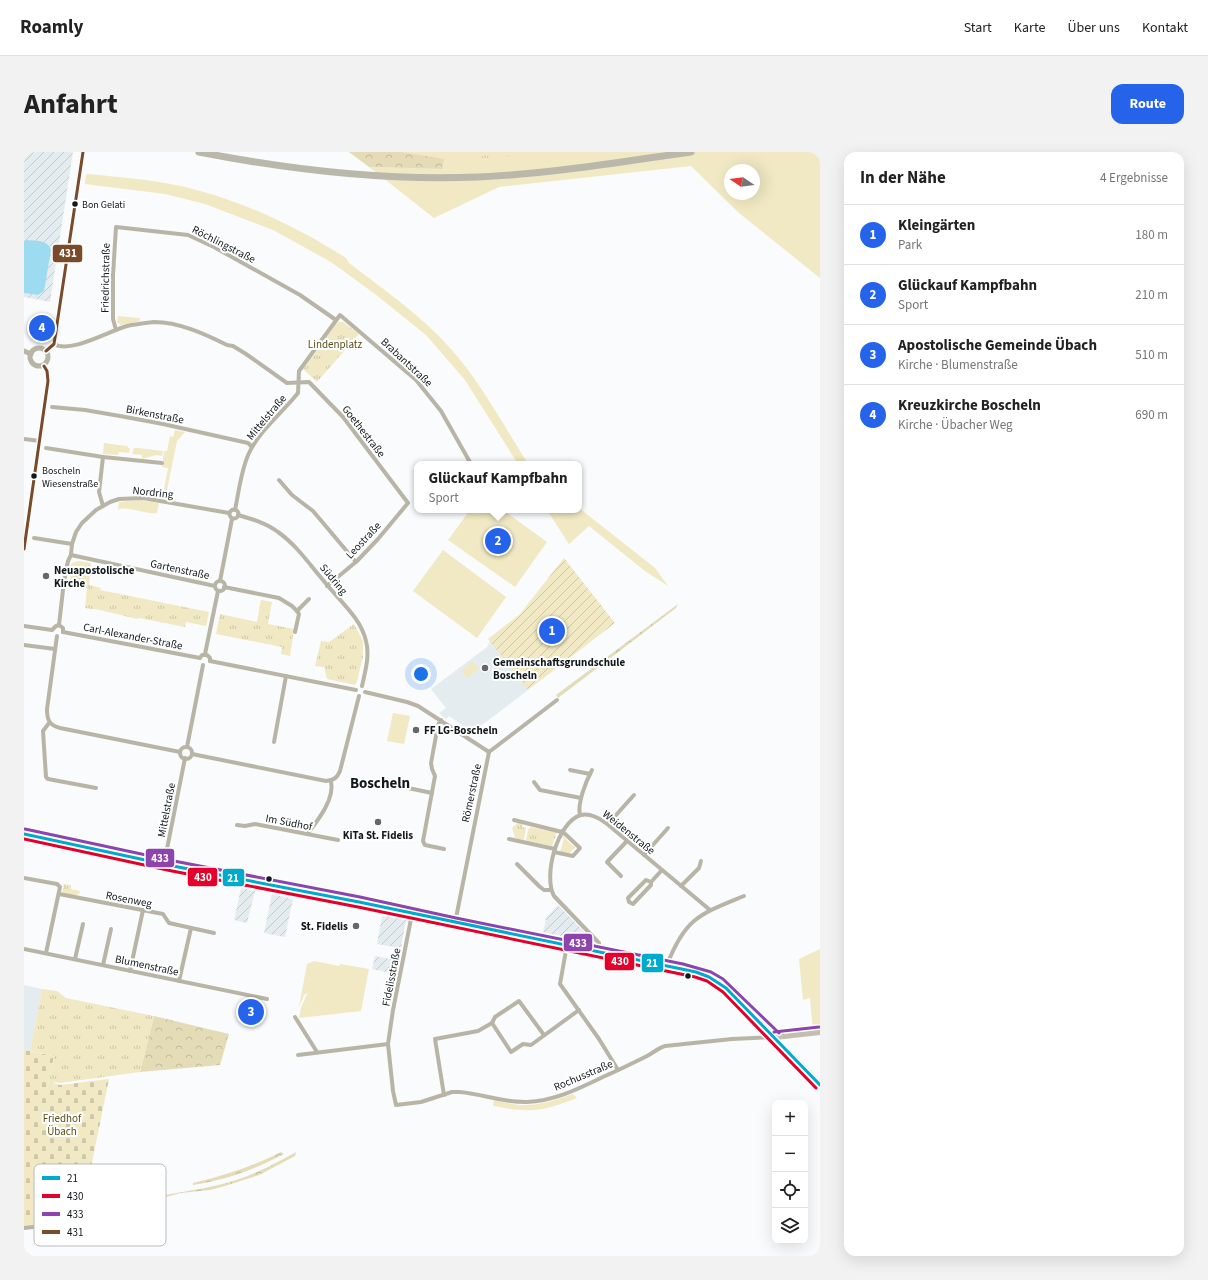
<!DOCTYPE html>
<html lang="de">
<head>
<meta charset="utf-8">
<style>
  :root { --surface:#fff; --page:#f2f2f2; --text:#222; --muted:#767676; --line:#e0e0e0; --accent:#2563eb }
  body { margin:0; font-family:"Source Sans 3",sans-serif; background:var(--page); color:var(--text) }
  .controls { position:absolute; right:12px; bottom:12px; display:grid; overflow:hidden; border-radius:8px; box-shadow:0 4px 16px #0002 }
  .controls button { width:36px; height:36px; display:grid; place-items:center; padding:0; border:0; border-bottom:1px solid var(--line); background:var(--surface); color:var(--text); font:20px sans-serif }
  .compass { position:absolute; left:700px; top:12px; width:36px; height:36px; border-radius:50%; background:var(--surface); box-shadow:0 4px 16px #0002; rotate:283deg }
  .you { position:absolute; left:397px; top:522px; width:14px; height:14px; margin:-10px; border:3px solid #fff; border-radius:50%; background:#1a73e8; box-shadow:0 0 0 6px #1a73e833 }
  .badge { display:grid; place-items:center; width:26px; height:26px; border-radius:50%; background:var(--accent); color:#fff; font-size:13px; font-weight:700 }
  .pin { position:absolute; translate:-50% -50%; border:2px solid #fff; box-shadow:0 1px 4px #0006 }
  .popup { position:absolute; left:390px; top:309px; width:168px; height:52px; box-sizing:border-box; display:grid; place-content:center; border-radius:8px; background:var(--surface); filter:drop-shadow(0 1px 3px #0005); font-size:13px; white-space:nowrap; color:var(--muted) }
  .popup b { font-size:15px; color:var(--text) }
  .popup::after { content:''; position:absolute; left:50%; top:100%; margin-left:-8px; border:8px solid transparent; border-top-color:var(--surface) }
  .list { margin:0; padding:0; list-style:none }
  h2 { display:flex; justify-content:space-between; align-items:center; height:52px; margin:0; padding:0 16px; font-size:17px }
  h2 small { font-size:13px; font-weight:400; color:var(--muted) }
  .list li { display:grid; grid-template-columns:26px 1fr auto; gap:12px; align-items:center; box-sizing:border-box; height:60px; padding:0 16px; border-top:1px solid var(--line) }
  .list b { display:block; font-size:15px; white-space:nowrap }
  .list p { margin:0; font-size:13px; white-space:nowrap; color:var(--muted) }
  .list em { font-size:13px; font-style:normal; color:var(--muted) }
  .icon { flex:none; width:22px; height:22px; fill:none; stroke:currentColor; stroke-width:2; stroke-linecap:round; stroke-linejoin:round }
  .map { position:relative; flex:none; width:796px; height:1104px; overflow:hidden; border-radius:12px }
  header { display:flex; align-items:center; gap:24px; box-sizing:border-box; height:56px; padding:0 20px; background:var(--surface); border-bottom:1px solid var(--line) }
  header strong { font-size:19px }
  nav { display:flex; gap:22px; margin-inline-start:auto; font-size:14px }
  .intro { display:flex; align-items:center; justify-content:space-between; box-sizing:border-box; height:96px; padding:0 24px }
  h1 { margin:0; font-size:28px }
  .button { padding:10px 18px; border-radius:12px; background:var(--accent); color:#fff; font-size:14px; font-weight:700 }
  main { display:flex; gap:24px; padding:0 24px }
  aside { flex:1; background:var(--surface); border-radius:12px; box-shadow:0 4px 16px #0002 }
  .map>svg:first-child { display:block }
  .built { fill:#e4ecef }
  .industrial { fill:url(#industrial-furrows) }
  .grass { fill:#f1e9c3; fill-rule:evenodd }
  .forest { fill:url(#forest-crowns) }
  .cemetery { fill:url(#cemetery-stones) }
  .park { fill:url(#park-tufts) }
  .garden { fill:url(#garden-furrows) }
  .water { fill:#9ddbf0 }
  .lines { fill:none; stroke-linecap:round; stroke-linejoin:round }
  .minor { stroke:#b9b5a6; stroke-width:4 }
  .tertiary { stroke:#b9b5a6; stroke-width:5 }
  .secondary { stroke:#c2bfb1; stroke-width:6 }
  .primary { stroke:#bab8ab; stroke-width:7 }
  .bus-1-casing { stroke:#fff; stroke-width:6 }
  .bus-2-casing { stroke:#fff; stroke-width:6 }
  .bus-3-casing { stroke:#fff; stroke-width:6 }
  .bus-4-casing { stroke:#fff; stroke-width:6 }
  .bus-1 { stroke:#00a9ce; stroke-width:3 }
  .bus-2 { stroke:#e4002b; stroke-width:3 }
  .bus-3 { stroke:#8e44ad; stroke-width:3 }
  .bus-4 { stroke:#7a4b2a; stroke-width:3 }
  .bus-dot { fill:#11191c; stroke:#fff; stroke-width:1.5 }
  .poi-dot { fill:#62686b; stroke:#fff; stroke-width:1.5 }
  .labels { text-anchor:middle; stroke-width:4; stroke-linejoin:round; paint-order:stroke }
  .bus-label { font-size:10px; fill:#11191c; stroke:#fff; text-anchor:start }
  .street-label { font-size:11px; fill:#11191c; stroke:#fff }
  .park-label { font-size:11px; fill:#594d17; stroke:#fff }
  .poi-label { font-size:11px; font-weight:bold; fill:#11191c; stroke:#fff; text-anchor:start }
  .district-label { font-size:15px; font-weight:bold; fill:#11191c; stroke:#fff }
  .key { fill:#fff; stroke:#b8babb; stroke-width:1 }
  .key-label { font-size:11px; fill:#11191c }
  .line-badge { stroke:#fff; stroke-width:1.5 }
  .badge-label { font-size:11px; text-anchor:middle; font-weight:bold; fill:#fff }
</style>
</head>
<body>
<header>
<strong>Roamly</strong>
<nav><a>Start</a><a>Karte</a><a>Über uns</a><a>Kontakt</a></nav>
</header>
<div class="intro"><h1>Anfahrt</h1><a class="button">Route</a></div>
<main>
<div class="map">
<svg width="796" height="1104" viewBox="0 0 796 1104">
  <defs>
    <pattern id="industrial-furrows" width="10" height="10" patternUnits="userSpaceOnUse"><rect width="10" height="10" fill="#e4ecef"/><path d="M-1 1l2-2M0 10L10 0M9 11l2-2" fill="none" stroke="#c3cacc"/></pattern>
    <pattern id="forest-crowns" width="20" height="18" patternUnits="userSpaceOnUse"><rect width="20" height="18" fill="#e4dcb6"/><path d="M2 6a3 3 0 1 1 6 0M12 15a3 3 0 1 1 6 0" fill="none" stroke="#c3bc9c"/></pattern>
    <pattern id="cemetery-stones" width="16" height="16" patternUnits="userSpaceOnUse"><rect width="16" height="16" fill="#f1e9c3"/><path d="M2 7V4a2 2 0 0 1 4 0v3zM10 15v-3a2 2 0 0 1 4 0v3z" fill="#cec7a7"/></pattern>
    <pattern id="park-tufts" width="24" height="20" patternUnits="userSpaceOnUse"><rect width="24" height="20" fill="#f1e9c3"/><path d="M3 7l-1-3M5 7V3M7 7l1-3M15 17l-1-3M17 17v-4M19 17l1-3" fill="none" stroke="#cec7a7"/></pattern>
    <pattern id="garden-furrows" width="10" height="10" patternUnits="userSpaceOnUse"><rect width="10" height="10" fill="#f1e9c3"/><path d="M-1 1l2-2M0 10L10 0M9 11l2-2" fill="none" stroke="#cec7a7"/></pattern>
  </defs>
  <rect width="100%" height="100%" fill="#f9fbfd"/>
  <g class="built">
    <polygon points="466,489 504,538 446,582 439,578 441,575 425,564 422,567 415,561 422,556 407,537 463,495"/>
    <polygon points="0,833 18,837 6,899 0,898"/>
  </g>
  <g class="industrial">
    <polygon points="0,0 49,0 26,150 0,145"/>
    <polygon points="217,736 231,739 223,771 210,768"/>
    <polygon points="248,742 269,747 261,785 240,781"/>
    <polygon points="534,753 569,789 569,791 519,780 522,768 520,768"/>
    <polygon points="358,764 382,768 377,796 353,792"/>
    <polygon points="351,804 375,809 372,822 348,817"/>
  </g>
  <g class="grass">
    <path d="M 378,0 L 796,0 L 796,126 L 715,61 L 667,14 L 475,35 L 410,66 L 345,15 L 418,17 L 392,3 ZM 706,18 L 730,18 L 730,42 L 706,42 Z"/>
    <path d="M 64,22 C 94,25 123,27 152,33 C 213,46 270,73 322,106 L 325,111 C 359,137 398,164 426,196 C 456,229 480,274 504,312 L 494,312 L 441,228 L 402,183 L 351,142 L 307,110 L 249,78 L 181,52 L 141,42 L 61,32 L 62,23 Z"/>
    <polygon points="94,164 116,166 116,169 97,173 93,170"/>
    <polygon points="151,278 161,280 153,289 142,343 139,343 144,316 138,315 140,299 143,299 146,284 149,285"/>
    <polygon points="80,291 103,294 106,297 105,301 95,300 94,303 79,302"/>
    <polygon points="110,296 114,296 139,299 138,304 132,303 118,307 118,303 108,302"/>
    <path d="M 114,348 L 135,351 L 133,361 C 123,363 100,353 94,358 L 95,350 Z"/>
    <polygon points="555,356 631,416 644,434 621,419 565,374 545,392 523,358 555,358"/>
    <polygon points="446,358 479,358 523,390 491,435 424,388"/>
    <polygon points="419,398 482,445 453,486 389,439"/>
    <polygon points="449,509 455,517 443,526 437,519"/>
    <polygon points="369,561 386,564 380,592 363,589"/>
    <polygon points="540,683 541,683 540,685 549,694 551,694 551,696 545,701 536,700 540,686 538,685"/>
    <polygon points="796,797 796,876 789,878 786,846 779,848 775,807"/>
    <polygon points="290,809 315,814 316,812 345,817 337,859 275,866 277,856 284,840 280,843 275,855 283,812"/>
    <path d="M 549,942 L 553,946 C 535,953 517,960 497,958 C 488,958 478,955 469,954 L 470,948 C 478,950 487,952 495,953 C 514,954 532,948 549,942 Z"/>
  </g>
  <g class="forest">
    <polygon points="325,0 378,0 420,7 418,17 345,15"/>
    <polygon points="654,452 652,456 534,546 532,543"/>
    <polygon points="130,864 205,882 196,913 116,920"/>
    <path d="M 257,1000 L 260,1002 C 229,1018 204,1027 169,1033 L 169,1031 L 173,1030 C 202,1023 230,1014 257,1000 Z"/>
    <path d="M 272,1000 L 271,1004 L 235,1023 L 201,1034 L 186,1038 L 157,1041 L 112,1053 L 108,1053 L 106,1051 C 134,1043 162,1040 190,1034 C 219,1028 246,1015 272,1000 Z"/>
  </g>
  <polygon class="cemetery" points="0,898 30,904 23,938 29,936 30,931 36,933 85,927 57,1065 36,1071 0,1074"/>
  <g class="park">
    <polygon points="422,0 522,0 463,6 454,6"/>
    <polygon points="315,170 319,170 335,182 293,230 279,217 295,196 296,197 300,192 298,191 311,173"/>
    <polygon points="54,409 67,411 65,433 77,436 76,438 185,460 182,474 162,470 161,475 115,466 113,467 76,458 61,456 63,436 46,433 47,413 48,411"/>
    <polygon points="237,448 248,450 244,472 270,477 266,504 257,502 258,495 192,482 196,462 233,470"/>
    <polygon points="330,472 339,489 339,505 333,529 331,533 303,527 300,515 291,514 297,489 305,490"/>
    <polygon points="494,670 499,671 498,675 502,676 500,688 491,686 488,676"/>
    <polygon points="506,675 533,680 528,694 503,689 502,688 504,678"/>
    <polygon points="40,732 47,733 47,737 56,739 55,742 51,744 38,741"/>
    <polygon points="18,837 33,839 42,846 130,864 116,920 36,931 30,930 29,937 23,938 30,904 6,899"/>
  </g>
  <polygon class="garden" points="540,406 591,471 504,538 464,487 496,462"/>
  <path class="water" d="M 2,88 C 12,89 23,87 27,98 L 20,139 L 14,143 L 0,141 L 0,89 Z"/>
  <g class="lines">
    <g class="minor">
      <polyline points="92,178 89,167 89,123 92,75 164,83 190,95 276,143 312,168"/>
      <path d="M 30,192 C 46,202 85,179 103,174 C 111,172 121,171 130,170 C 155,170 181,182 203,193 L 209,194 L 222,202 L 263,231 L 285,230 L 319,265 L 384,351 L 354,387 L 333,409 L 303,434"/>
      <polyline points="28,255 61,258 96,264 139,272 224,291 228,295"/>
      <polyline points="0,287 16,289"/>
      <polyline points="22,296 79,305 138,311"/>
      <polyline points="255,328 268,343 289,359 332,410"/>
      <polyline points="79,354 75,340 79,305"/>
      <circle cx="210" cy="362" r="4.5"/>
      <path d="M 211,358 C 215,339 217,318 225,301 C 236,278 258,261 274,241 L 275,219 L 316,163 L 392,228 L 417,259 L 447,312"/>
      <path d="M 214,363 C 228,367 242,371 254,380 C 274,394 288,416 304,434 C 318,451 337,467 342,489 C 346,504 341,520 338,534"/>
      <polyline points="10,386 48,392"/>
      <polyline points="47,403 191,434"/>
      <polyline points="196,429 208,367"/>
      <circle cx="196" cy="434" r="5"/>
      <polyline points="200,435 255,446 268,454 273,459 285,447"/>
      <polyline points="35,473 40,429 44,409 47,403 48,392 52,380 58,371 72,358 86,350 95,347 119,346 205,361"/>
      <polyline points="0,474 28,478"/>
      <polyline points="28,478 32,474 35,473 39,476 39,480"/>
      <polyline points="39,480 176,506"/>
      <polyline points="271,480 275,462 273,459"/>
      <path d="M 33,484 L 23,557 C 23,568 25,573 36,576 L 156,600"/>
      <polyline points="0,493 31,497"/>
      <polyline points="181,502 194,439"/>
      <polyline points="176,506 178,503 183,503 186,506 186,509"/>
      <polyline points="186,509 332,538"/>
      <polyline points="341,540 383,550 394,554 465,600"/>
      <polyline points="417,568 414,573 407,611 408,617 411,624 399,689 401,693 420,697"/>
      <polyline points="25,571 19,579 22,625 24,627 72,636"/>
      <polyline points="250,590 262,524"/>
      <polyline points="163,595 179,513"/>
      <circle cx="162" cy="601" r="6"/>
      <path d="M 168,602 L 302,629 C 310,628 313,626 316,619 L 335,544"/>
      <polyline points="546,618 566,622"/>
      <polyline points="510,630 516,638 557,646"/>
      <polyline points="365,632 408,641"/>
      <path d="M 556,663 C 553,652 562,629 568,618"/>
      <polyline points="490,668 538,680"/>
      <polyline points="584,672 610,643"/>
      <polyline points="213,673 221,674 231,672 314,688"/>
      <path d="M 284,681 C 294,668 311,647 307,629"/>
      <polyline points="485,687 531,697"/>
      <polyline points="530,700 549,704 556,696 538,679"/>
      <polyline points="620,703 644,676"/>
      <polyline points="140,712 161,606"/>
      <polyline points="493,712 516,735 520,738 526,738"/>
      <polyline points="597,724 583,710 603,689"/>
      <polyline points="0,726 33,732 36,735 22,801"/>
      <polyline points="627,730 627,733 609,752 605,750 604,746 622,728 627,730 638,718"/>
      <polyline points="657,734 675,716 677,709"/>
      <polyline points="35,742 139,762 145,771 190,781"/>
      <path d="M 388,762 L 369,858 L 364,892 L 369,939 L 372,953 L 397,950 L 428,940 L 436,940 C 459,942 481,951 503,950 C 531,949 556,936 581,924 C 595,918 609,911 623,904 C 629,901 634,896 641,894 L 708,887 L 750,885"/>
      <polyline points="431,771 465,600 533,548"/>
      <polyline points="543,793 536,832 575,887 594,918"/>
      <polyline points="0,797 243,847"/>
      <path d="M 574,799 L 575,791 L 530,744 C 519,724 533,670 557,663 C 566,661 575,666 582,671 L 686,758"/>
      <polyline points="51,807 59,772"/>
      <polyline points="79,813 87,777"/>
      <path d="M 643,813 C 661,766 676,762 720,744"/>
      <polyline points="106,819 119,758"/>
      <polyline points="155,829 167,776"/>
      <polyline points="271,865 293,900"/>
      <polyline points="468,871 487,900 499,892 507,893 555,858"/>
      <polyline points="274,903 364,892"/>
      <polyline points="420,943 411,887 454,879 468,871 471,865 495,849 520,883"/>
      <polyline points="0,1076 36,1072"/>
    </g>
    <g class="tertiary">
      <circle cx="15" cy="205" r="9"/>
      <polyline points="0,199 7,202"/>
      <polyline points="22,199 30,192 59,0"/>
      <polyline points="0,397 24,229 23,219 20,214"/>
    </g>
    <g class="secondary">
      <polyline points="0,682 149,714 335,750 672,820 685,825 702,836 796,933"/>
      <polyline points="751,885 796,880"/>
    </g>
    <path class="primary" d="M 175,0 C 267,18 360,29 454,25 C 525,22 596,10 667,0"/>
    <defs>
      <polyline id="bus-1" points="0,682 149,714 335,750 672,820 685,825 702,836 796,933"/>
      <polyline id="bus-2" points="0,687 148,719 334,755 671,825 683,829 699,840 792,936"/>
      <g id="bus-3">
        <polyline points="1,677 150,709 336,745 432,766 659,812 687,820 699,827 755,881"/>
        <polyline points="750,880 795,875"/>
      </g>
      <g id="bus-4">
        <polyline points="22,199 30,192 59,0"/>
        <polyline points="0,397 24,229 23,219 20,214"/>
      </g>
    </defs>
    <use href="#bus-1" class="bus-1-casing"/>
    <use href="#bus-2" class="bus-2-casing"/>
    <use href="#bus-3" class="bus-3-casing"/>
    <use href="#bus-4" class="bus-4-casing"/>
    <use href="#bus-1" class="bus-1"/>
    <use href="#bus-2" class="bus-2"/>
    <use href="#bus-3" class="bus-3"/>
    <use href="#bus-4" class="bus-4"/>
  </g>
  <g class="bus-dot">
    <circle cx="51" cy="52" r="3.5"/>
    <circle cx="10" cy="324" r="3.5"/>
    <circle cx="245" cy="727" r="3.5"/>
    <circle cx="664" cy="824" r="3.5"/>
  </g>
  <g class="poi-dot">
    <circle cx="22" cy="424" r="4"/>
    <circle cx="461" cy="516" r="4"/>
    <circle cx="392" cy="578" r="4"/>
    <circle cx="354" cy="670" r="4"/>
    <circle cx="332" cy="774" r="4"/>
  </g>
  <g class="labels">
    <g class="bus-label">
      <text x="58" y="56">Bon Gelati</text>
      <text x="18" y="322">Boscheln<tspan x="18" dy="13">Wiesenstraße</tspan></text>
    </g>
    <g class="street-label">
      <text transform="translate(200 92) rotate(27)" y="4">Röchlingstraße</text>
      <text transform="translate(81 126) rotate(-89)" y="4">Friedrichstraße</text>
      <text transform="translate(383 210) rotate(43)" y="4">Brabantstraße</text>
      <text transform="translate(131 262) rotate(11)" y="4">Birkenstraße</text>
      <text transform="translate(242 265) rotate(-50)" y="4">Mittelstraße</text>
      <text transform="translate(340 279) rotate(52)" y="4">Goethestraße</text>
      <text transform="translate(129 340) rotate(6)" y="4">Nordring</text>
      <text transform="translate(339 388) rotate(-47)" y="4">Leostraße</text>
      <text transform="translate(156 417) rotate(12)" y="4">Gartenstraße</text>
      <text transform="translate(310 427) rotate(50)" y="4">Südring</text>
      <text transform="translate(109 484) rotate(11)" y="4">Carl-Alexander-Straße</text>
      <text transform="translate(447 641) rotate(-78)" y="4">Römerstraße</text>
      <text transform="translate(142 658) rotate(-79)" y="4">Mittelstraße</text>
      <text transform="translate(265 670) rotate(11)" y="4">Im Südhof</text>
      <text transform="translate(605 680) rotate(39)" y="4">Weidenstraße</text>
      <text transform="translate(105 747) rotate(11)" y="4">Rosenweg</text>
      <text transform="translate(123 813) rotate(12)" y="4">Blumenstraße</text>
      <text transform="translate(367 825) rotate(-79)" y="4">Fidelisstraße</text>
      <text transform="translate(559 923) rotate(-23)" y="4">Rochusstraße</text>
    </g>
    <g class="park-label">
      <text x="311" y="196">Lindenplatz</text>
      <text x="38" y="970">Friedhof<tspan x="38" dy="13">Übach</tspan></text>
    </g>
    <g class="poi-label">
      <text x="30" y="422">Neuapostolische<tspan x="30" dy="13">Kirche</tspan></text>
      <text x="469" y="514">Gemeinschaftsgrundschule<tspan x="469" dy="13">Boscheln</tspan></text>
      <text x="400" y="582">FF LG-Boscheln</text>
      <text x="354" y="687" text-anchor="middle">KiTa St. Fidelis</text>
      <text x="324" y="778" text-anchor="end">St. Fidelis</text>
    </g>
    <g class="district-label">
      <text x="356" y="636">Boscheln</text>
    </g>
  </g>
  <rect x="10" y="1012" width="132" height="82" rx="6" class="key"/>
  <rect x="18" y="1024" width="18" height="4" fill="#00a9ce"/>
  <rect x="18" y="1042" width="18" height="4" fill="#e4002b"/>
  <rect x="18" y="1060" width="18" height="4" fill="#8e44ad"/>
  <rect x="18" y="1078" width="18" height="4" fill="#7a4b2a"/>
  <g class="key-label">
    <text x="43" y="1030">21</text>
    <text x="43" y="1048">430</text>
    <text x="43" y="1066">433</text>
    <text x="43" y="1084">431</text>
  </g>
  <g class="line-badge">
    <rect x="28" y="92" width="31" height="19" rx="4" fill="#7a4b2a"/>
    <rect x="121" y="696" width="30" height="20" rx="4" fill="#8e44ad"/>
    <rect x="163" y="715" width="31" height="20" rx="4" fill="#e4002b"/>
    <rect x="198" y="716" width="23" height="19" rx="4" fill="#00a9ce"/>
    <rect x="539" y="781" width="30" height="19" rx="4" fill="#8e44ad"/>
    <rect x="580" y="800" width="31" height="19" rx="4" fill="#e4002b"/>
    <rect x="617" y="801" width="23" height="20" rx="4" fill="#00a9ce"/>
  </g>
  <g class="badge-label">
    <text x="44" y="105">431</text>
    <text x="136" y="710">433</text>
    <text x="179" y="729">430</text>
    <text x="209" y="730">21</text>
    <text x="554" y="795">433</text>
    <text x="596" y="813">430</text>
    <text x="628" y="815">21</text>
  </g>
</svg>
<div class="controls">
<button>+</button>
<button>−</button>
<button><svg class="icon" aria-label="locate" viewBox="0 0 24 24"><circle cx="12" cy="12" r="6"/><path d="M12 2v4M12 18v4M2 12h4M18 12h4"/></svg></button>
<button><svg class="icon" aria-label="layers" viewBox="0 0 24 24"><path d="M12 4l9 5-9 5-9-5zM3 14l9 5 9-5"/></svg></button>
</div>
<svg class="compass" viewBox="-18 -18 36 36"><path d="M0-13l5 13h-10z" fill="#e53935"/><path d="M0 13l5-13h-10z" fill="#767676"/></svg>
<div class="you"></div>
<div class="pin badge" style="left:528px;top:479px">1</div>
<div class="pin badge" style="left:474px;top:389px">2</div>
<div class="popup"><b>Glückauf Kampfbahn</b>Sport</div>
<div class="pin badge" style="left:227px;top:860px">3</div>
<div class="pin badge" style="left:18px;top:176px">4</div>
</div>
<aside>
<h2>In der Nähe<small>4 Ergebnisse</small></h2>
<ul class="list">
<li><span class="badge">1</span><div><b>Kleingärten</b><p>Park</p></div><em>180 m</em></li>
<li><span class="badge">2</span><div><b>Glückauf Kampfbahn</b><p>Sport</p></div><em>210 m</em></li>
<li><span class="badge">3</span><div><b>Apostolische Gemeinde Übach</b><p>Kirche · Blumenstraße</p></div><em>510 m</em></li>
<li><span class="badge">4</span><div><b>Kreuzkirche Boscheln</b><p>Kirche · Übacher Weg</p></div><em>690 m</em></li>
</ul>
</aside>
</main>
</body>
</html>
